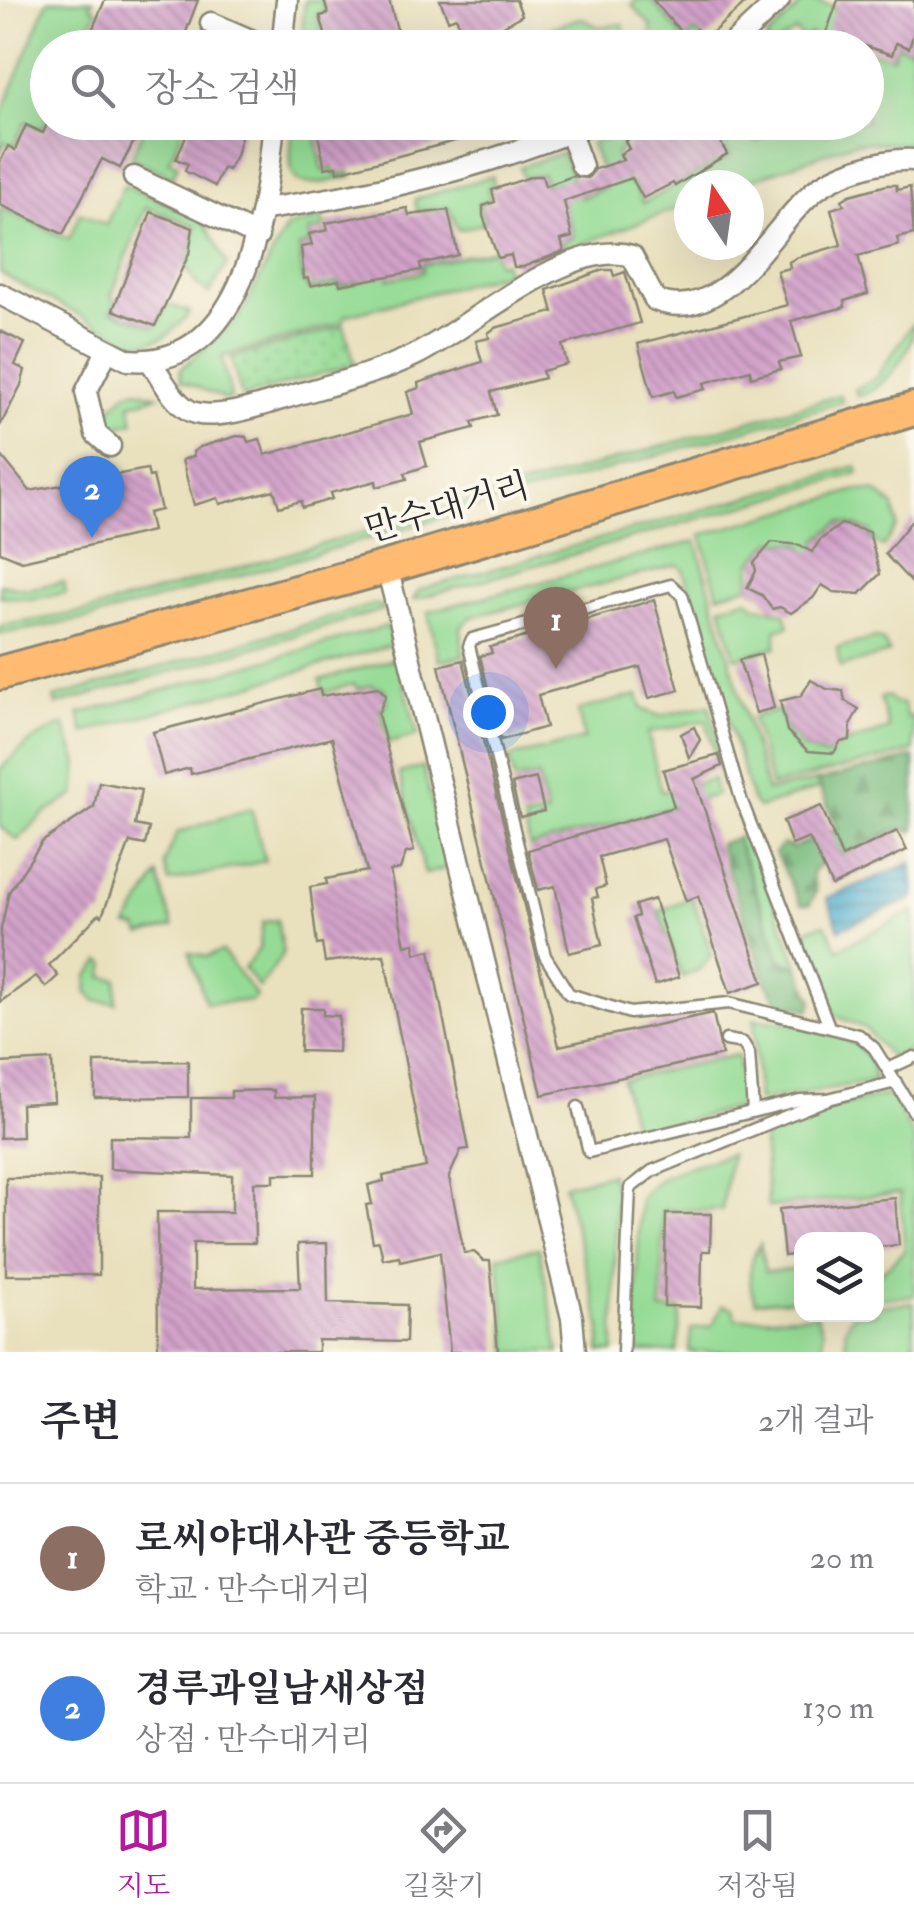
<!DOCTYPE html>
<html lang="ko">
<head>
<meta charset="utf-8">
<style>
  :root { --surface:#fff; --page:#f7f7f7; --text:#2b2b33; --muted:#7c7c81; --line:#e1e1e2; --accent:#b5179e }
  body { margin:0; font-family:"IM FELL Double Pica","Noto Serif KR",serif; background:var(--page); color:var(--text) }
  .controls { position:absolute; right:30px; bottom:30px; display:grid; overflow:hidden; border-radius:20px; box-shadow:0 10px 40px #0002 }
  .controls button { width:90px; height:90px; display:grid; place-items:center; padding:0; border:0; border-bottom:2px solid var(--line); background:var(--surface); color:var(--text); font:50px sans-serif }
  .compass { position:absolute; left:674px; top:170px; width:90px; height:90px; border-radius:50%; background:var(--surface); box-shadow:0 10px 40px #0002; rotate:347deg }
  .you { position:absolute; left:488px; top:712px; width:35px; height:35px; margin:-25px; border:8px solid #fff; border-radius:50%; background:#1a73e8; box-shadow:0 0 0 15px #1a73e833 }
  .badge { display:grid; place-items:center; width:65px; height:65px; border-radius:50%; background:var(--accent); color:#fff; font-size:32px; font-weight:700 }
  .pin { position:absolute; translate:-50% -82px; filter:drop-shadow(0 2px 5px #0008) }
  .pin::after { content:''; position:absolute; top:52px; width:35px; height:30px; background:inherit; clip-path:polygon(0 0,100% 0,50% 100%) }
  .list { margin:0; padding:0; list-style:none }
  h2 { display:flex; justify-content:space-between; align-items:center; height:130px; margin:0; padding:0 40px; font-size:42px }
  h2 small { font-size:32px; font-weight:400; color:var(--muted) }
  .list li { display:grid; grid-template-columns:65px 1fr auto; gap:30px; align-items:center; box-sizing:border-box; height:150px; padding:0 40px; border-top:2px solid var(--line) }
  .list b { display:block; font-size:38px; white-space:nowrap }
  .list p { margin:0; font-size:32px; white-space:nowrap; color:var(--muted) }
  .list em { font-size:32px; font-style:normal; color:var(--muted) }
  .icon { flex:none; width:55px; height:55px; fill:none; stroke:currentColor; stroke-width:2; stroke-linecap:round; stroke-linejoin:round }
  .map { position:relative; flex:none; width:914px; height:1352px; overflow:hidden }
  .search { position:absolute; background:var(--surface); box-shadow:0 10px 40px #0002; left:30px; right:30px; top:30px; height:110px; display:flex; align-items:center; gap:25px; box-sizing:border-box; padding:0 35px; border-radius:55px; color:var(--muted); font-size:38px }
  .sheet { height:430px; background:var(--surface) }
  nav { display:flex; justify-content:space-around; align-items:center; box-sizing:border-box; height:140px; border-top:2px solid var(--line); background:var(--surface); font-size:28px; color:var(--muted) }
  nav a { display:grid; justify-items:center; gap:5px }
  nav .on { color:var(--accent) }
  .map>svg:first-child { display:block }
  .grass { fill:#95db95; stroke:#608360; stroke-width:2.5 }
  .forest { fill:url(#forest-firs); stroke:#527354; stroke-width:2.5 }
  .park { fill:url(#park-dots); stroke:#608360; stroke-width:2.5 }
  .water { fill:url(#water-rules); stroke:#3e6c7d; stroke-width:2.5 }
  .building { fill:url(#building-back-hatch) }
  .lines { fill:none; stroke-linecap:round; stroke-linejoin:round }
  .service-casing { stroke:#8a8674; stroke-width:15 }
  .minor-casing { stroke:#8a8674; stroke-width:25 }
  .primary-casing { stroke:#8a8674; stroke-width:38 }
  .service { stroke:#fff; stroke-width:10 }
  .minor { stroke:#fff; stroke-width:20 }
  .primary { stroke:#febb71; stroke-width:32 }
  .labels { text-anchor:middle; stroke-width:8; stroke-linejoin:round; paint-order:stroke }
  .street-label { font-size:35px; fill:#2b2b2b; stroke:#fbf7ec }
</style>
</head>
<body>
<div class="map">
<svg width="914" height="1352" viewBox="0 0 914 1352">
  <defs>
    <pattern id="forest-firs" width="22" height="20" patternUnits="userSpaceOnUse" patternTransform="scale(2.5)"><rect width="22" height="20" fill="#78bb7e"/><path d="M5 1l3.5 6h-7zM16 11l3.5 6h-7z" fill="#639867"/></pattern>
    <pattern id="park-dots" width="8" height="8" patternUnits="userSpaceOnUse" patternTransform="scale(2.5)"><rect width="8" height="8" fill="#95db95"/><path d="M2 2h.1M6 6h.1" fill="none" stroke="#81bc81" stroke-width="1.8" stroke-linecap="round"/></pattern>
    <pattern id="water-rules" width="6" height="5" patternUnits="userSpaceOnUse" patternTransform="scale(2.5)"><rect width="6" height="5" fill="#51aecf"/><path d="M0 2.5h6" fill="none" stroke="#438ea8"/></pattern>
    <pattern id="building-back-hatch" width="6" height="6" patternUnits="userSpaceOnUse" patternTransform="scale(2.5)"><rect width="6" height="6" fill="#d3a3ca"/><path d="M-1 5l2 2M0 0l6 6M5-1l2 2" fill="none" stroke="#ab85a4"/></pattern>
  </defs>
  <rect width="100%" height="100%" fill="#fbf7ec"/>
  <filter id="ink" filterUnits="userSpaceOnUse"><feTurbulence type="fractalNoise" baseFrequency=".01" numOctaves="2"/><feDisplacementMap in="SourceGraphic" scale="20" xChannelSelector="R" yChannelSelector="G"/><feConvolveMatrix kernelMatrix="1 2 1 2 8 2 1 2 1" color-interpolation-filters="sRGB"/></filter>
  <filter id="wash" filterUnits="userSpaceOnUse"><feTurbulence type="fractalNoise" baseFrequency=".0048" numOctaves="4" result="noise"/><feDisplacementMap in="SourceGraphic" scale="40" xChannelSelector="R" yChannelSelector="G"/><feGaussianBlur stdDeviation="2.25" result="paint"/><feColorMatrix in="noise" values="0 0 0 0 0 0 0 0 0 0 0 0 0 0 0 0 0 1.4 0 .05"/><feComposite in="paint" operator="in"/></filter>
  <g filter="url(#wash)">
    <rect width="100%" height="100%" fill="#e9e0bd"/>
    <g class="grass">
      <polygon points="48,0 93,0 90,6 97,10 87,32 125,47 48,48 47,117 42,129 25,122 14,145 5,142 0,153 0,118"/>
      <polygon points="305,0 322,0 325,11 317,14 326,47 301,47"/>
      <polygon points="635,0 651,0 686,40 696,32 706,43 700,47 654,47 650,40 652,27 632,5"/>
      <polygon points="806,0 834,6 838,37 858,47 825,47 811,34 803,39 796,31 771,47 766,39"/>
      <polygon points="580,18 599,27 623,24 626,42 639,47 610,47 606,36 595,40 592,33 553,47 496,47"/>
      <polygon points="912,41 914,144 856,142 737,185 689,185 689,204 566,250 563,241 574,237 557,182 546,185 543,174 523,178 520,167 562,153 580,198 607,187 591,143 641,123 643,128 620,141 623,148 616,153 628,184 632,183 643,203 730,156 723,142 729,138 725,130 743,123 757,142 771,131 767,125 771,123 866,122 867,51 892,57 897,45 909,49"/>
      <polygon points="147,123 186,123 169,161 178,165 173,177 131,158"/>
      <path d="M 293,123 L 319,123 L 313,124 L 323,171 L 334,169 L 337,175 L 350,172 L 351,177 C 288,191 287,186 293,123 Z"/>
      <polygon points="492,176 494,185 487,188 490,200 479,204 485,223 458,230 449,208 417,211 415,199"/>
      <path d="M 124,185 L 203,220 L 227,264 L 209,293 L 198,286 L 186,268 L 196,226 L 146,207 L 111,297 L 116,300 L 111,311 L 155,327 L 168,304 L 190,312 C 172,334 158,347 129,341 L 0,273 L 0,208 L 69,239 L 80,213 L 106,225 Z"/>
      <polygon points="322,218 324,228 308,232 310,243 299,247 303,281 309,289 338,283 340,287 388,273 389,279 423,272 422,265 493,250 497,263 504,262 506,273 344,316 344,322 222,357 231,397 227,400 181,380 180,370 240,316 286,228"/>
      <path d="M 914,322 C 914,350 885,389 858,396 L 855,389 L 876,378 Z"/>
      <polygon points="137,390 158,396 130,404 134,422 111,428 105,414 126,393"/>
      <polygon points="840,395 842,402 92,618 0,634 0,626 90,611"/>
      <polygon points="857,466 859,473 413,600 419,590"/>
      <polygon points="857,490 876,492 894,506 897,526 883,547 873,541 870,531 841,522 818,539 816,555 811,558 801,544 772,541 752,562 749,586 718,595 701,535"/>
      <polygon points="696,541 767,791 817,781 820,788 758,808 752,800 683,569 677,565 471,617 461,627 463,656 439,661 428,612"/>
      <polygon points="64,582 66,593 29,599 0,596 0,584 27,589"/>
      <polygon points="748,599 755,606 785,613 789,626 776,630 776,647 735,658 721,606"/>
      <polygon points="375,604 386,609 56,705 54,698"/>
      <polygon points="387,626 392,645 84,733 79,714"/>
      <polygon points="876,638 884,642 889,653 840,667 837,648"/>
      <polygon points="397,658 418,735 389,743 380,710 387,703 384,689 371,685 357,689 354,684 323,693 320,680"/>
      <polygon points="638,695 642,709 659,716 709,705 732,790 724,789 706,720 648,733 661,792 713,779 716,795 530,847 524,820 547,814 538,776 515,780 509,758 584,739 578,710"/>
      <polygon points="887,696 894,703 903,704 907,718 913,717 914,751 771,786 752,717 780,710 786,732 796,738 799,747 827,756 841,745 889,729 880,698"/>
      <polygon points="64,724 78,763 75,795 44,814 18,840 0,827 0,769 31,741"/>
      <polygon points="423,767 448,868 425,874 399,773"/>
      <polygon points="251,808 265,861 169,882 164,864 177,833"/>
      <polygon points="747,834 799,967 781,960 736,838"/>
      <polygon points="158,875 173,927 141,935 138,928 127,926"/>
      <polygon points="692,897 712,955 700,969 682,977 659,911"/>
      <polygon points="914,911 914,1048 891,1058 865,1028 834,1015 801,931 825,924 838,949"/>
      <polygon points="277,920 283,954 259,988 244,968 259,949 263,922"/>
      <polygon points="222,951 256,996 252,1001 206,1003 189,952 206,957"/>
      <polygon points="101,961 106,964 103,977 117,979 116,1003 96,1001 87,992 88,976"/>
      <path d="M 754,1019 C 790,1021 877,1031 874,1081 L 758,1101 Z"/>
      <polygon points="737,1055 746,1105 635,1134 622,1080"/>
      <polygon points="891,1094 914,1139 914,1296 877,1298 877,1276 905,1250 900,1193 768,1207 763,1137 831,1108"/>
      <path d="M 730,1154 L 722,1210 L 663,1210 L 661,1310 L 681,1310 L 677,1352 L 634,1352 L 640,1200 C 655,1170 700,1165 730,1154 Z"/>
      <polygon points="610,1174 616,1196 614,1352 600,1352 601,1326 564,1185"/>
      <path d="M 760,1244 L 765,1272 L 801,1269 L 801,1299 L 755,1302 C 748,1280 747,1263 760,1244 Z"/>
      <polygon points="539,1248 559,1352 508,1352 498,1256"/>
      <polygon points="914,1303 914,1352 846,1352 845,1329 852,1315 876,1314 877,1306"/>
      <polygon points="722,1306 733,1308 736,1319 816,1315 823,1332 822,1352 689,1352 691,1329 712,1326"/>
    </g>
    <g class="forest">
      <polygon points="914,757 914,831 897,829 820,865 812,872 816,892 810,904 801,905 775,853 783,844 793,848 838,829 817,781"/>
      <polygon points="736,838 781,960 799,967 813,1002 809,1010 779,1002 767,984 719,844"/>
    </g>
    <polygon class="park" points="344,326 355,364 242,397 231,358"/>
    <polygon class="water" points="911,863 914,898 839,929 827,898"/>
    <g id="blocks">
      <g class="building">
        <polygon points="105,0 198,0 180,48 131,48 92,30"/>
        <polygon points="324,0 389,0 402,48 329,48 320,16 328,14"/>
        <polygon points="440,0 516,0 522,15 488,35 486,30 465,39 456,17 448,20"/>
        <polygon points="653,0 749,0 705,39 696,29 686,38"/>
        <polygon points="838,0 914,0 914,32 909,48 896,43 892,55 826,33"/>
        <polygon points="48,122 144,122 120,168 102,159 63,234 0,205 0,162 8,146 15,150 26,125 43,133"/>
        <polygon points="192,122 245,122 236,156 228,170 223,168 215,186 185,171 188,164 176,159"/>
        <polygon points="330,122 508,122 508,127 338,172 337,166 325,168 316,126"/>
        <polygon points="660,122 754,122 720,141 727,154 675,186 673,183 643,198 632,178 564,201 572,237 561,240 564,251 523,267 514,267 511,255 498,258 483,216 483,206 495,202 492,190 533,176 542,176 545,186 573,176 588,178 595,169 623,160 620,154 629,149 625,141"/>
        <polygon points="887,185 896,185 897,190 910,187 914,234 897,238 899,245 858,256 868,294 844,301 845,307 791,321 801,357 779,362 781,369 751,377 750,370 704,383 706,389 676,397 674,391 653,397 638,344 787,305 777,271 790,268 789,262 796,258 841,245 831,209 844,205 842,200 850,195"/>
        <polygon points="407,208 409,215 448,210 458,255 420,264 421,270 340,285 339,280 310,286 308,278 304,279 301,247 312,245 309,234 328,230 326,223"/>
        <polygon points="151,212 193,228 189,254 155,326 113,310"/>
        <polygon points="603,270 612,270 614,276 625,272 640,323 562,345 567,364 542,371 544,378 491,392 497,415 472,422 474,428 420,442 427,466 405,473 407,479 377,487 376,481 330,493 332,499 302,508 301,501 279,507 274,490 220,504 218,498 194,505 182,460 194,456 193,452 200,447 237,436 246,437 248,442 260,439 265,455 413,414 407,392 419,388 418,383 482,362 476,341 489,338 488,333 495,328 553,312 547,290"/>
        <polygon points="0,331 25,343 15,365 25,370 21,385 0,426"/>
        <polygon points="0,454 30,491 147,469 149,477 153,476 161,510 148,513 152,531 22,561 0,552"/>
        <polygon points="914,518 914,585 885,554"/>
        <polygon points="841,524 869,532 880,574 860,594 834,592 822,585 813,598 791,613 780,607 772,609 762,595 747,588 756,571 754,563 772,542 800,545 812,552 820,540"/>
        <polygon points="654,600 679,690 649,698 640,667 538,695 546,727 501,740 480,656 492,653 490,647"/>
        <polygon points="761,654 774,708 756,713 739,660"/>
        <polygon points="463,660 559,1046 713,1013 722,1055 542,1095 439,666"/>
        <polygon points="811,680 827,689 843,691 845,701 859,709 851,723 850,740 840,742 834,753 808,751 787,731 780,701 801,696"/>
        <polygon points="378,687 386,695 378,714 414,851 406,853 400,869 390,871 405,945 414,943 415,954 430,950 469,1149 461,1150 449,1177 464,1253 474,1252 484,1261 490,1261 498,1352 450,1352 440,1252 400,1261 399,1256 383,1259 379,1241 373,1242 366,1205 372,1204 368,1185 384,1181 383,1176 426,1167 384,955 325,962 322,944 317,945 310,887 327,884 326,879 367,871 332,738 191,774 190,768 164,775 153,732 320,689 321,696"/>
        <polygon points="694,727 700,740 689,758 681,734"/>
        <polygon points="719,755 722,766 694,779 763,982 730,993 698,896 686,901 664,839 599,857 606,886 596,889 598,897 592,898 602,945 569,953 555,886 538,890 528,850 674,807 663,770"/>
        <polygon points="536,778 544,811 520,817 512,784"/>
        <polygon points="99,782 141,790 135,825 149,828 145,845 130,842 102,916 99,914 49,965 58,976 46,987 36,976 0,1002 1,929 9,892 42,842 94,807"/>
        <polygon points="821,806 842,857 897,831 907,850 832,886 809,838 792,845 783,821"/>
        <polygon points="654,899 679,977 655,985 633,918 638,916 635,905"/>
        <polygon points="301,1008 323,1008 323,1015 339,1016 338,1052 300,1051"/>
        <polygon points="52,1060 54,1102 21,1104 22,1137 0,1138 0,1063"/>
        <polygon points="188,1061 188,1097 95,1098 95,1062"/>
        <polygon points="274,1090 274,1098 315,1097 315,1174 274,1174 274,1182 254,1182 255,1243 193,1243 193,1289 300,1288 298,1244 327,1243 328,1303 407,1305 406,1342 318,1340 318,1352 158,1352 157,1212 232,1212 232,1175 110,1169 110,1137 191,1138 191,1098 231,1098 231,1091"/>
        <polygon points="99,1177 99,1275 6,1275 6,1178"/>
        <polygon points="895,1198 899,1245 876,1247 876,1240 802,1240 802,1254 784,1256 779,1209"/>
        <polygon points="666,1214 711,1214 710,1251 702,1251 701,1307 664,1306"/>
      </g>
    </g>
  </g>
  <g filter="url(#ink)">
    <use href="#blocks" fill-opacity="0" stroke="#8a8674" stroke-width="2.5"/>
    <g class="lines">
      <defs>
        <g id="service">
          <polyline points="828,1024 741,799 682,595 671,585 472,639 469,646 545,956 569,994 630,1013 729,1003 859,1035 874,1048 914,1112"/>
          <polyline points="726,1040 743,1043 749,1053 753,1111"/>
          <polyline points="888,1069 914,1057"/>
          <polyline points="578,1107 589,1152 800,1100 828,1099 896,1082"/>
          <polyline points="623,1352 630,1188 652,1171 828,1099"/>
        </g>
        <g id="minor">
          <polyline points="211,23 269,48"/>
          <polyline points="282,48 287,0"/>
          <polyline points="728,48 779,0"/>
          <polyline points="570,133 582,166"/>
          <polyline points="134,177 258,236"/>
          <path d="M 265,209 C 376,194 491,165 595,122"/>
          <path d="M 0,294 L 128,360 C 247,370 266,207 274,122"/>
          <polyline points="107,351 86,392 96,434 110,446"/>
          <path d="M 151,362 C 162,378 175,407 195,413 C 219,419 255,407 278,400 C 324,386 372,376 415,355 C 469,329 569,237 632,256 L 655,300 C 724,328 771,228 812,193 C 835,173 884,158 914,160"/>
          <polyline points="387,567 572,1318 575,1352"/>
        </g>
        <polyline id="primary" points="0,673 387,567 914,409"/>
      </defs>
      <use href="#service" class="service-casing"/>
      <use href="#minor" class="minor-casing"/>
      <use href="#primary" class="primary-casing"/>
      <use href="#service" class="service"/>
      <use href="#minor" class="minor"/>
      <use href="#primary" class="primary"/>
    </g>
  </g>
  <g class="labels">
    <g class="street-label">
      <text transform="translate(447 507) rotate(-16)" y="12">만수대거리</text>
    </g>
  </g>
</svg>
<div class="controls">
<button><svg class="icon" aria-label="layers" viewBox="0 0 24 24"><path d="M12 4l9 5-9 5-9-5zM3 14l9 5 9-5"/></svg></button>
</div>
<svg class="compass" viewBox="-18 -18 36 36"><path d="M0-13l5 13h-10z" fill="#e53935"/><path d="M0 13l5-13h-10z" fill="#7c7c81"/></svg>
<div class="you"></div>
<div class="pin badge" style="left:556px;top:669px;background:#8d6e63">1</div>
<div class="pin badge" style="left:92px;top:538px;background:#3f7fe0">2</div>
<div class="search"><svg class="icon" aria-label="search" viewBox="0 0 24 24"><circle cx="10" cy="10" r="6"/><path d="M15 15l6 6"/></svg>장소 검색</div>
</div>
<section class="sheet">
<h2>주변<small>2개 결과</small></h2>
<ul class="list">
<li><span class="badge" style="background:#8d6e63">1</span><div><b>로씨야대사관 중등학교</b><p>학교 · 만수대거리</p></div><em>20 m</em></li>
<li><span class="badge" style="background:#3f7fe0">2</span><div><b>경루과일남새상점</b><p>상점 · 만수대거리</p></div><em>130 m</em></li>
</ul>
</section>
<nav>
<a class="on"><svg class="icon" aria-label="map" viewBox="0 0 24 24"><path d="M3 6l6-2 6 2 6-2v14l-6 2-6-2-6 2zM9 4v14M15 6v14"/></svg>지도</a>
<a><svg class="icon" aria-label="directions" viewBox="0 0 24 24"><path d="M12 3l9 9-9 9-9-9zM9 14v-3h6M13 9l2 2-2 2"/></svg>길찾기</a>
<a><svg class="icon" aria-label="saved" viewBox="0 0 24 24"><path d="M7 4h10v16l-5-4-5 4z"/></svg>저장됨</a>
</nav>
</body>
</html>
